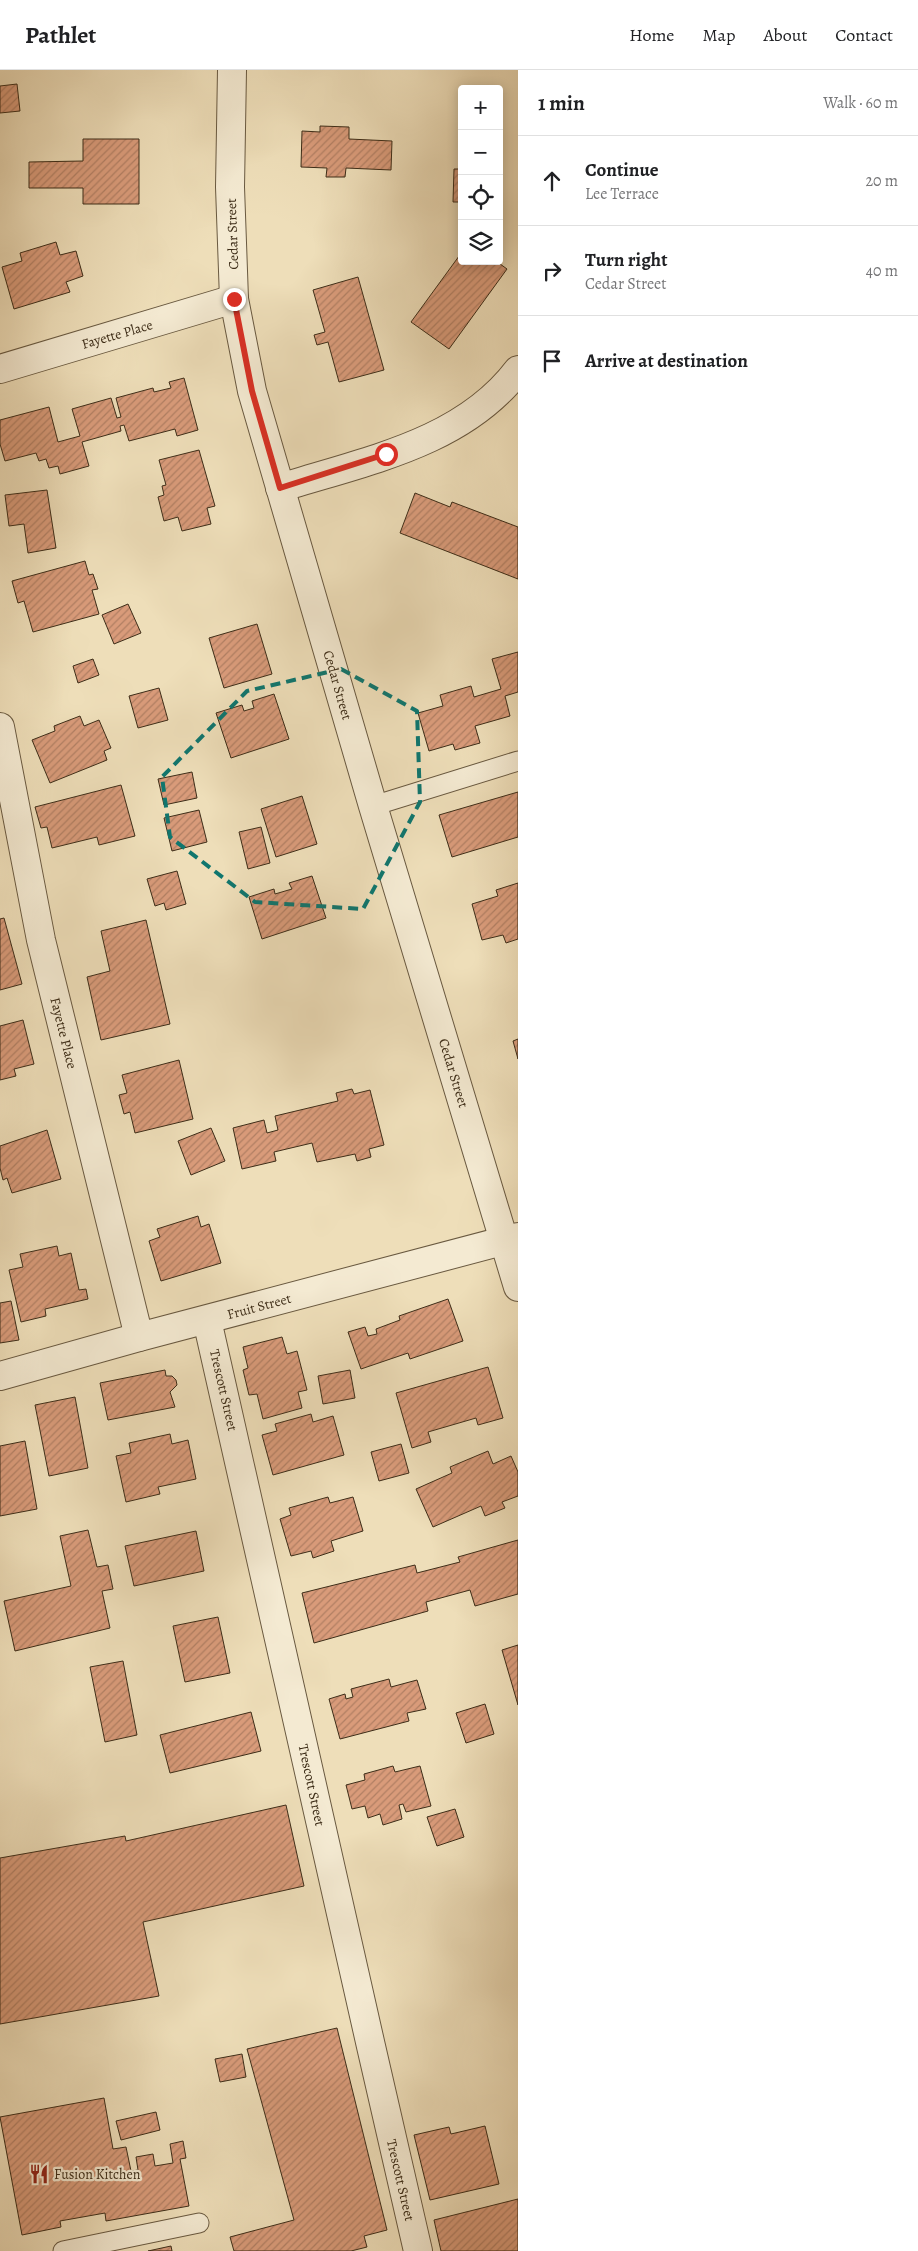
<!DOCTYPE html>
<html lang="en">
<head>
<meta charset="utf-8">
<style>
  :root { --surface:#fff; --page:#f6f6f6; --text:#202124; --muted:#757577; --line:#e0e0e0 }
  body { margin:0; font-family:Alegreya,serif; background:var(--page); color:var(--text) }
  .controls { position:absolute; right:15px; top:15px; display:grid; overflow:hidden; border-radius:5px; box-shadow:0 2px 12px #0003 }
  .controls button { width:45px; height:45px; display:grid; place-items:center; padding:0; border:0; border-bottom:1px solid var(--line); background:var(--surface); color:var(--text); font:25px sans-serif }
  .stop { position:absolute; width:15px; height:15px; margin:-11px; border:4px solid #d93025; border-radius:50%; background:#fff }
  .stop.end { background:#d93025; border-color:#fff; box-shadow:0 1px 5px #0008 }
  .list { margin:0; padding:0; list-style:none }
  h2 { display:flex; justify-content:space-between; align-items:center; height:65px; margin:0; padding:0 20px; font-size:21px }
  h2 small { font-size:16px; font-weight:400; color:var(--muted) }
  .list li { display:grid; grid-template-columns:32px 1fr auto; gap:15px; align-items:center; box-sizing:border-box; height:90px; padding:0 20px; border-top:1px solid var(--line) }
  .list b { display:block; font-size:19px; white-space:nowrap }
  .list p { margin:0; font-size:16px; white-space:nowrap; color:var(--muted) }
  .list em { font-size:16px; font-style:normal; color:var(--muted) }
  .icon { flex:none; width:28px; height:28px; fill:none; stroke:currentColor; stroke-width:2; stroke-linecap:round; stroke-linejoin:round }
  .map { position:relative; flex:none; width:518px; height:2181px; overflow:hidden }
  header { display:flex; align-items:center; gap:30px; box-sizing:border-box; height:70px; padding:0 25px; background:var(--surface); border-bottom:1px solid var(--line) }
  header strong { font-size:24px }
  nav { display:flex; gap:28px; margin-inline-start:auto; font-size:18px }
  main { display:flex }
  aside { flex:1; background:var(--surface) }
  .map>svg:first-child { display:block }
  .building { fill:url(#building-hatch); stroke:#3d2d18 }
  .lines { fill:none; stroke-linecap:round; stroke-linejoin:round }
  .lane-casing { stroke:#695940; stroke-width:21 }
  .street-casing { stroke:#695940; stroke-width:30 }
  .lane { stroke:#f4ead2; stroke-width:19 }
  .street { stroke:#f4ead2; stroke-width:28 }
  .route { stroke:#d93025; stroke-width:6 }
  .marked { fill:none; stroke:#0f766e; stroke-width:4; stroke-dasharray:10 6; stroke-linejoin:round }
  .labels { text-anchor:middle; stroke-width:4.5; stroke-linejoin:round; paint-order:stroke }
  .street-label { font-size:14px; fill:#3d2d18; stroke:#f4ead2 }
  .poi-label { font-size:14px; fill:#3d2d18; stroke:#f4ead2; text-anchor:start }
</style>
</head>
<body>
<header>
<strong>Pathlet</strong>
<nav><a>Home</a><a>Map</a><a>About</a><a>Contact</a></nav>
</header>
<main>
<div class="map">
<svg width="518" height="2181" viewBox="0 0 518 2181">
  <defs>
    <pattern id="building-hatch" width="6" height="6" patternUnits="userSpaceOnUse" patternTransform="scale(1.25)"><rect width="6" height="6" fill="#d99b7a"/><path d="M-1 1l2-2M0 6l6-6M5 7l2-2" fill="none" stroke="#b17f63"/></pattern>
  </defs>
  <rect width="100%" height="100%" fill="#eedeb9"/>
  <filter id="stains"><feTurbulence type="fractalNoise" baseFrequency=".004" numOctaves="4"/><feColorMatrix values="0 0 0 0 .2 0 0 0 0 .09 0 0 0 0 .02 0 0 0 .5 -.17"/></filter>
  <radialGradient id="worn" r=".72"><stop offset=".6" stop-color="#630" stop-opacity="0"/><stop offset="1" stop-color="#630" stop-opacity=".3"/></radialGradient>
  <g class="building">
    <polygon points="17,14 20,41 0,43 0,16"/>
    <polygon points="320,56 349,57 349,69 392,71 391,100 346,98 345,107 326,107 327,98 301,97 302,61 320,62"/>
    <polygon points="83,69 139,69 139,134 83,134 83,118 29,118 29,92 83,91"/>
    <polygon points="454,99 462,99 462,132 453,132"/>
    <polygon points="56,172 60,185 76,181 83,206 66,212 70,222 14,239 2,197 22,191 20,183"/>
    <polygon points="462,182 462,191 496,191 507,199 449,279 411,252"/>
    <polygon points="358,207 384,300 339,312 328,272 317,275 314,265 325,262 313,220"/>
    <polygon points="184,308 198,360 177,366 175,359 129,371 124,355 120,356 121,361 82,372 89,396 60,404 58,396 49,398 46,389 39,391 36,383 5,391 0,374 0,350 49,337 58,372 80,366 72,339 111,328 117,348 121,347 116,328 153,318 154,322 171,318 169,312"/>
    <polygon points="199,380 215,436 207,438 211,454 182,461 178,447 164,451 158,427 164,425 162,416 166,415 159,390"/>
    <polygon points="47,420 56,478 28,483 24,454 9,456 5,425"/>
    <polygon points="415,423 450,437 452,432 518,457 518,509 400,463"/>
    <polygon points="85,491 89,505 93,504 98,519 92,520 99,544 33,562 24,531 18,533 12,511"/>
    <polygon points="128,534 141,563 114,574 102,545"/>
    <polygon points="257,554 272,604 224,618 209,568"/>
    <polygon points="518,582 518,622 505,626 510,646 475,656 480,673 455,680 453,674 429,681 418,643 443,636 440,625 471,616 474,627 501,619 492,589"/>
    <polygon points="93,589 99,605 78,613 73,596"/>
    <polygon points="159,618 168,650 138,658 129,626"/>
    <polygon points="274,624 289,669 231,688 216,643 242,635 244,641 254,638 252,631"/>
    <polygon points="80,646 84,656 99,650 111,678 104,681 107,690 50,713 32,670 55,661 54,656"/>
    <polygon points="192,702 197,728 164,735 158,709"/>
    <polygon points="121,715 135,766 99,775 97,767 52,778 47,757 41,758 35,737"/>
    <polygon points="518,722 518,767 452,787 439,745"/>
    <polygon points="302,726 317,774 276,787 261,739"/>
    <polygon points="199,740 207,772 172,781 164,748"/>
    <polygon points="261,757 270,793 248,799 239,762"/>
    <polygon points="177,801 186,834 166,840 164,833 155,836 147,809"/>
    <polygon points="312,806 326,848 262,869 249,827 274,819 275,824 292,819 289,813"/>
    <polygon points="518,813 518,869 506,873 503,865 482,870 472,834 498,826 496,820"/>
    <polygon points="4,848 22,914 0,920 0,849"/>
    <polygon points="146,850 170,954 101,970 87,907 110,901 101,861"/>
    <polygon points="23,950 34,994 14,999 16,1006 0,1010 0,956"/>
    <polygon points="518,969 518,989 513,971"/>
    <polygon points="179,990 193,1049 135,1063 130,1042 124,1044 119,1025 127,1023 122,1005"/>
    <polygon points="352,1019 354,1024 370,1020 384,1075 369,1079 371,1087 357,1091 355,1084 317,1092 312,1073 274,1082 276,1091 242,1099 233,1058 264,1050 267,1063 278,1060 275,1046 338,1031 336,1023"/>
    <polygon points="211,1058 225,1091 191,1105 178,1071"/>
    <polygon points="47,1060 61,1109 12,1123 7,1108 3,1110 0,1098 0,1076"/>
    <polygon points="198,1146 201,1157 209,1154 221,1193 161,1211 149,1171 160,1167 157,1159"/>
    <polygon points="57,1176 59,1186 71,1183 79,1220 86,1219 88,1229 45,1239 46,1246 21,1252 9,1200 23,1197 20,1184"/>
    <polygon points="448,1229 463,1271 410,1289 408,1283 361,1299 348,1262 365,1257 368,1266 377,1264 376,1259 400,1250 399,1246"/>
    <polygon points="11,1231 19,1270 0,1273 0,1233"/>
    <polygon points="282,1267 287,1284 297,1281 307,1320 298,1322 302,1338 263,1349 257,1324 249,1325 243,1300 248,1298 243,1277"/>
    <polygon points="488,1297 503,1348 478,1355 476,1348 428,1362 431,1372 412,1378 396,1323"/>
    <polygon points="165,1300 166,1306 172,1306 176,1310 177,1315 170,1322 175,1337 108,1350 100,1313"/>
    <polygon points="350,1300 355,1328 323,1334 318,1306"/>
    <polygon points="75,1327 88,1398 49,1406 35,1335"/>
    <polygon points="311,1344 313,1352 333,1346 344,1385 273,1405 262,1365 277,1361 275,1354"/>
    <polygon points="170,1364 172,1374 188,1370 196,1409 158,1417 160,1424 126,1432 116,1386 131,1383 129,1373"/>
    <polygon points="25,1371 37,1439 0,1446 0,1376"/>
    <polygon points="401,1374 409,1403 379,1411 371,1382"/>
    <polygon points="488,1381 493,1394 511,1386 518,1402 518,1426 502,1432 505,1438 485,1446 481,1436 433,1457 416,1419 452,1403 450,1397"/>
    <polygon points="328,1427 330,1433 353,1427 363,1461 331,1471 334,1481 313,1488 311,1481 291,1486 280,1449 291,1445 289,1438"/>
    <polygon points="88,1460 97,1497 108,1495 113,1519 102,1521 110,1558 15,1581 4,1531 71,1516 60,1466"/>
    <polygon points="196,1461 204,1501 134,1516 125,1476"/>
    <polygon points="518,1470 518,1524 475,1536 470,1520 426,1532 428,1541 314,1573 302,1523 415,1495 417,1503 460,1492 458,1487"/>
    <polygon points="218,1547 230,1603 185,1612 173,1556"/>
    <polygon points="518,1575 518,1635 502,1580"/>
    <polygon points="123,1591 137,1665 105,1672 90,1597"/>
    <polygon points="389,1609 391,1617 417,1610 426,1639 407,1643 409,1651 340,1669 329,1629 345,1624 346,1629 353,1627 351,1619"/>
    <polygon points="485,1634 494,1664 466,1673 456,1643"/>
    <polygon points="251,1642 261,1681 170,1703 160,1665"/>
    <polygon points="393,1696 395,1702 420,1696 431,1736 406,1742 403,1734 399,1735 402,1749 383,1755 380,1744 368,1748 365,1736 352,1739 346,1715 365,1710 364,1704"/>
    <polygon points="286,1735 304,1816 143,1852 159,1926 0,1954 0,1788 125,1766 126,1771"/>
    <polygon points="455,1739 464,1767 437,1776 427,1747"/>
    <polygon points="337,1958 387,2160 364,2166 367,2177 351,2181 234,2181 230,2167 294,2150 247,1979"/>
    <polygon points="242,1984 246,2007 220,2012 215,1989"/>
    <polygon points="104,2028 113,2079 126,2077 131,2101 138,2100 136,2087 153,2084 155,2096 173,2093 170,2074 183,2071 186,2088 180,2089 189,2136 106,2151 105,2143 60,2151 61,2157 22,2165 0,2047"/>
    <polygon points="156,2042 160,2060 121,2070 116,2051"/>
    <polygon points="485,2056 499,2114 430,2130 414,2065 449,2057 451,2064"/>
    <polygon points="518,2129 518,2181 441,2181 434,2150"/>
    <polygon points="171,2176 172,2181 148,2181"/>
  </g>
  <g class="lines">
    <defs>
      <g id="lane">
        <polyline points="373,736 518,691"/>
        <polyline points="63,2181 199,2153"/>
      </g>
      <g id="street">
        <polyline points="232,0 230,117 234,229 252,321 373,736 518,1217"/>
        <polyline points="0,299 234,229"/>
        <path d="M 280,418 C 364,391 462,374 518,300"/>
        <polyline points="0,657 41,870 139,1267"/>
        <path d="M 207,1250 C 278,1560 346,1871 418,2181"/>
        <polyline points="0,1306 139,1267 518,1167"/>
      </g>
    </defs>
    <use href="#lane" class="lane-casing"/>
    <use href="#street" class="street-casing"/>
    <use href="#lane" class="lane"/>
    <use href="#street" class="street"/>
  </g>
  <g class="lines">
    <polyline class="route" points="234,229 252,321 280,418 386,384"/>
  </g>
  <path class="marked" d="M 341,599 L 417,641 L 420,732 L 363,839 L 255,832 L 170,767 L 162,707 L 247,621 Z"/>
  <defs>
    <symbol id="restaurant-bare" viewBox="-9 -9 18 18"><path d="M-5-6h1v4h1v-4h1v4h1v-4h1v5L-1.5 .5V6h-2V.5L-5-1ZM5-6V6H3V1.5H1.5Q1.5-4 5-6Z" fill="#8f2418" stroke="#f4ead2" stroke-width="2.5" paint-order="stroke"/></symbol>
  </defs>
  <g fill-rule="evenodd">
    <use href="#restaurant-bare" x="25" y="2090" width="28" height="28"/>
  </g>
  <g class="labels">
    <g class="street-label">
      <text transform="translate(232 164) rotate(-92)" y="5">Cedar Street</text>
      <text transform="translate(117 264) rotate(-16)" y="5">Fayette Place</text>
      <text transform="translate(338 615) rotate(74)" y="5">Cedar Street</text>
      <text transform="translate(64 963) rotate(76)" y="5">Fayette Place</text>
      <text transform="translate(454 1003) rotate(73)" y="5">Cedar Street</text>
      <text transform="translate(259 1236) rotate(-15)" y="5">Fruit Street</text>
      <text transform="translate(224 1320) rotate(77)" y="5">Trescott Street</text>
      <text transform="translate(312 1715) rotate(78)" y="5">Trescott Street</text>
      <text transform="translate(401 2110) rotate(77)" y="5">Trescott Street</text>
    </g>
    <g class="poi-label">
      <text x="54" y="2109">Fusion Kitchen</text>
    </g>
  </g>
  <rect width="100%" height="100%" filter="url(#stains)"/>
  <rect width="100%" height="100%" fill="url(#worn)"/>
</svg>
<div class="controls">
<button>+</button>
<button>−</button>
<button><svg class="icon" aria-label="locate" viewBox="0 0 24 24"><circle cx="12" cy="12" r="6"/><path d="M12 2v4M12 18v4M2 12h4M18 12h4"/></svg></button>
<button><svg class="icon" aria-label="layers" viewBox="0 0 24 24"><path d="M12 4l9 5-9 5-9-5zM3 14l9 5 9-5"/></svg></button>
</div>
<div class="stop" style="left:386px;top:384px"></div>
<div class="stop end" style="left:234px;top:229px"></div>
</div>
<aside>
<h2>1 min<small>Walk · 60 m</small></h2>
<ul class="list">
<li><svg class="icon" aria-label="ahead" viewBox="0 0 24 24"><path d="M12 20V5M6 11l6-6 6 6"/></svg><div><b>Continue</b><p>Lee Terrace</p></div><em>20 m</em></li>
<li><svg class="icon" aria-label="right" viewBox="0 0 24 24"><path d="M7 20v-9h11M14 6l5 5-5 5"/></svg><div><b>Turn right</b><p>Cedar Street</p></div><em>40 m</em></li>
<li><svg class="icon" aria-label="arrive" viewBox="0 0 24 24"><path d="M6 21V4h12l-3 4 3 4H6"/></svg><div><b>Arrive at destination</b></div></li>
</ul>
</aside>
</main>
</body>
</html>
